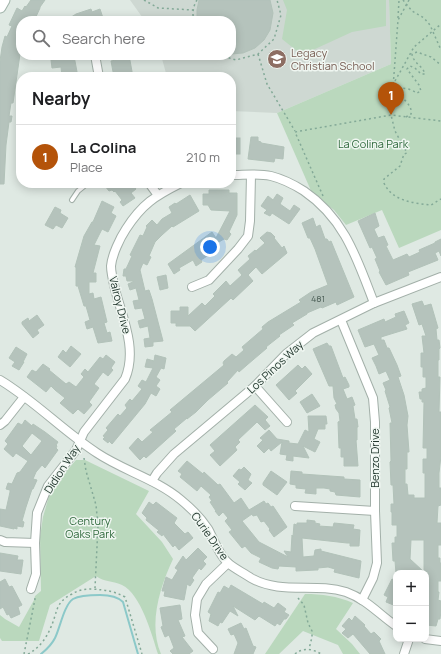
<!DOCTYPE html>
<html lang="en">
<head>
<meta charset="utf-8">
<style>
  :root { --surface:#fff; --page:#f6f6f6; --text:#202124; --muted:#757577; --line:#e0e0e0; --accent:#b45309 }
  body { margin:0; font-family:Manrope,sans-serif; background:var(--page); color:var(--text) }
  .controls { position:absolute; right:12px; bottom:12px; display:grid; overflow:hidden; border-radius:8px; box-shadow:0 2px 10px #0003 }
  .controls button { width:36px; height:36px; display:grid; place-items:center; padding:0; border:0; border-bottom:1px solid var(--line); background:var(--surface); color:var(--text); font:20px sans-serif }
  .you { position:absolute; left:210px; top:247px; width:14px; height:14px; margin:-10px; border:3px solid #fff; border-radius:50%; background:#1a73e8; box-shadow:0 0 0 6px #1a73e833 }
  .badge { display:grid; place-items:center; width:26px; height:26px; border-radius:50%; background:var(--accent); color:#fff; font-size:13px; font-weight:700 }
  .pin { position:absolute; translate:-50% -33px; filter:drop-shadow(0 1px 2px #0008) }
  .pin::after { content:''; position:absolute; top:21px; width:14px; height:12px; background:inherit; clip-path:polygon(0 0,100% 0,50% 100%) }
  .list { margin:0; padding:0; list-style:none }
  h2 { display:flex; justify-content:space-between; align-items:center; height:52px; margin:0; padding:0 16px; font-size:17px }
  h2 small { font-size:13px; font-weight:400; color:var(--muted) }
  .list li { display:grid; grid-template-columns:26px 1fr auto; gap:12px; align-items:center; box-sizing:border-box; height:64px; padding:0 16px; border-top:1px solid var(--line) }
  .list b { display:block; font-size:15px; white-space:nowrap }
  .list p { margin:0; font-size:13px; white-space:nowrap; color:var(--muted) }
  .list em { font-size:13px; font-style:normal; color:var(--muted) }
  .icon { flex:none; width:22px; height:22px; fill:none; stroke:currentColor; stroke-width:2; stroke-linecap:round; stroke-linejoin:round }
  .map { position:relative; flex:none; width:441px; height:654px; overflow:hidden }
  .search { position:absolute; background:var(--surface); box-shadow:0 2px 10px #0003; left:16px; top:16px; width:220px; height:44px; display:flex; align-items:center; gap:10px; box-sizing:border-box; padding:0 14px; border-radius:16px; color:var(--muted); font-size:15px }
  .panel { position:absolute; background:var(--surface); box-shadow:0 2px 10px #0003; left:16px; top:72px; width:220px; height:116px; border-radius:16px }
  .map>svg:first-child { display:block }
  .built { fill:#ced8d2 }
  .green { fill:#bad8bd }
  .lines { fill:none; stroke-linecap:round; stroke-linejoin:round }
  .stream { stroke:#8cc9c9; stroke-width:2 }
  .building { fill:#b5c3bc; stroke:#b2c2b9; fill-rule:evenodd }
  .lane-casing { stroke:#a3b0a9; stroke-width:6 }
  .street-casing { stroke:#a3b0a9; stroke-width:10 }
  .secondary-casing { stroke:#a0b3a9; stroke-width:13 }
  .path { stroke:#83a997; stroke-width:1.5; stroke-dasharray:2 3; stroke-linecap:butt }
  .lane { stroke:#fff; stroke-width:4 }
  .street { stroke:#fff; stroke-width:8 }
  .secondary { stroke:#fff; stroke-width:11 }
  .labels { text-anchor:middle; stroke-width:3; stroke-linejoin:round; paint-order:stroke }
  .number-label { font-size:9px; fill:#475a52 }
  .education-label { font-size:11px; fill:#785e54; stroke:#eff6f1; text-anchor:start }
  .park-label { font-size:11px; fill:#306a3d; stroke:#eff6f1 }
  .street-label { font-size:11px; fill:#22372e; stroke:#eff6f1 }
</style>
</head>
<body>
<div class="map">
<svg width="441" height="654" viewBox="0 0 441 654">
  <rect width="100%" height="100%" fill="#dfe9e3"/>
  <polygon class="built" points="130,0 389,0 391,64 277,113 231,111 231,77 167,77 161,55 231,55 231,21 145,21"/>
  <g class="green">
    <polygon points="283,0 386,0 386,26 352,32 302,55 282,39 287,10"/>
    <polygon points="389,0 441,0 441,230 399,248 382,210 346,225 334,210 312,193 277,113 391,64"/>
    <path d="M 76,460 L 85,460 L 149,491 L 136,514 L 162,542 L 173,559 C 160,587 148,624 161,654 L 158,654 C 152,635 141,594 122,585 C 114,581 104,582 96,576 L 50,605 L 39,641 L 2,641 L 0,638 L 0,615 L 5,619 L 19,627 L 34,600 L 35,596 L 41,591 L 40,537 L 43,517 L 49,496 L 56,483 Z"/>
    <path d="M 305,594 C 322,594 337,596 353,603 L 336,629 L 352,644 L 360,654 L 343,654 L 338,645 L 303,631 L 279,654 L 265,654 Z"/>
  </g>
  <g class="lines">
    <path class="stream" d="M 41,654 C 46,650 52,644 55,638 C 60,628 64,605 73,599 C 80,595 92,595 100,595 C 109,595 117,596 123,602 L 138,654"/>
  </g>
  <g class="building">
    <polygon points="31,0 45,0 40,7 40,8 34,21 21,21 21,34 18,42 21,42 21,47 13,103 11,103 9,116 12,116 11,122 9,122 6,145 4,184 0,184 0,61 2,47 5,36 7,37 12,26 9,25 17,8 22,11 25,6 26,7"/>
    <polygon points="199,0 270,0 273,13 270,30 264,40 255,48 243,53 231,54 231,21 197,21 197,10"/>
    <polygon points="91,9 92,12 100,9 104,21 65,21 76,14"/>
    <polygon points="115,55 129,55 133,77 114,77 111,61 116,60"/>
    <polygon points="74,56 78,77 62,77 61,67 52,68 51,60"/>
    <polygon points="251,137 258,137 258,141 261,142 261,143 284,147 283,159 275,158 274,162 248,159"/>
    <rect x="231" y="138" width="9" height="16"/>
    <polygon points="108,183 122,183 125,187 131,183 136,189 131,193 135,198 123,206 120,202 122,200 115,191 114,192 112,190 109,191 105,186"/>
    <polygon points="209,190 229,190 229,193 237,193 237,215 229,232 231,234 227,240 224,239 212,246 215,251 201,260 202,262 196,266 193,260 179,268 180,270 174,274 168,264 212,232 216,238 230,211 211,210 208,205 203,205 203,194 209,194"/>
    <polygon points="277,194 283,198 280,204 290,211 294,205 300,209 289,224 272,213 270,216 264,213 267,210 261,206 268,196 273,200"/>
    <polygon points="190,195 199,211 173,227 172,226 162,235 155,242 149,256 151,257 147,265 143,263 140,270 145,291 149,290 152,299 163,341 153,342 153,346 145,347 144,339 150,338 148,326 140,328 138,321 145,319 142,308 135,309 133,301 139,300 136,288 130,290 128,284 133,282 133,281 127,281 126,276 123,276 124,269 126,269 132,256 130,255 140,235 143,236 147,227 146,226 152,220 157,225 162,219 172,213 169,207 175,203 176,204"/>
    <polygon points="102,201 114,207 111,213 116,216 108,232 102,229 94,245 100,246 93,273 96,273 96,282 89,282 89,294 93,293 94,299 101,297 107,322 104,323 107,333 110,332 112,341 98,343 93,327 87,329 85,322 90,320 86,306 84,306 78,286 76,286 76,267 75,267 84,236 92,222 93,222"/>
    <polygon points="55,207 61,210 60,213 68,218 62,228 56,225 53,229 45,225"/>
    <polygon points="375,213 379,226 374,229 378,238 384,236 388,245 386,246 393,260 407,254 409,257 420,252 419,250 435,243 435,242 441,239 441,256 439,251 435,253 438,260 408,272 409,275 386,285 379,272 380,271 375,259 377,258 372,247 370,248 358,221"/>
    <polygon points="313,218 316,227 320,225 325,239 327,239 329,242 331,241 354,297 337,305 336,302 322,308 321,307 307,313 307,314 292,323 294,325 279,335 280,336 266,347 267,348 247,365 239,372 238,370 227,382 228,383 208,400 196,412 187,419 187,418 174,429 176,431 146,458 144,456 140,460 129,448 138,438 142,442 153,432 150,430 172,412 170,410 224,365 223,363 224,361 232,354 236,357 244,350 242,347 263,329 262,327 268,322 301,302 299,300 311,292 328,285 315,249 310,238 308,238 302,223"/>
    <polygon points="267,232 271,233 275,237 274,238 282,248 284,246 287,253 262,274 256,267 248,275 253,281 233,300 231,298 195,331 190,326 176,326 176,323 171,323 171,311 180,311 180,307 188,307 188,316 202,303 205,306 215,296 213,294 226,281 230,286 242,275 238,270 250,259 248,256 255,250 256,251 265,243 260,238"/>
    <polygon points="166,275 168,288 160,290 157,277"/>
    <path d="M 422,301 L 424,306 L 431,304 L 438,328 L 436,329 L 437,340 L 439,340 L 440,348 L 439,349 L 439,360 L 438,360 L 438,377 L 440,377 L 439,412 L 441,412 L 441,456 L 439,473 L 439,488 L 441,488 L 441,505 L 438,506 L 437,523 L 441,523 L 441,545 L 438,545 L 438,558 L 440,558 L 440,563 L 441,563 L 441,581 L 438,581 L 438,592 L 439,592 L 438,600 L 441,601 L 441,611 L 440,619 L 438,619 L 436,626 L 426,625 L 428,604 L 426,604 L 426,573 L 396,573 L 395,561 L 393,561 L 392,543 L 395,543 L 395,537 L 397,537 L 397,525 L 392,525 L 392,512 L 391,512 L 391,504 L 394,504 L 393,485 L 391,485 L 390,462 L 391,461 L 390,423 L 392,423 L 389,408 L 390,407 L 385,391 L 386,390 L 383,383 L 390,380 L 386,371 L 379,374 L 376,366 L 372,358 L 379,355 L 374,344 L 365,347 L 358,330 L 384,319 L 385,322 L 396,317 L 395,314 L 404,311 L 409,323 L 405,325 L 407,329 L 381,337 L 381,340 L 384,340 L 387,348 L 389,348 L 390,350 L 397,365 L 401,376 L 398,377 L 404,395 L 408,416 L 407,425 L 409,452 L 407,452 L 407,469 L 405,469 L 405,484 L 407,484 L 408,495 L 414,495 L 414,498 L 425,498 L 425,473 L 423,473 L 423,459 L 427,459 L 427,448 L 423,448 L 424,402 L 422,402 L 422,399 L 420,399 L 419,392 L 422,392 L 422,389 L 426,388 L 426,377 L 423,377 L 423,367 L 421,367 L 421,353 L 424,353 L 422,336 L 426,336 L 422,324 L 419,325 L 412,304 ZM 411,540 L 424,540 L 424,572 L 410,559 Z"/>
    <polygon points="37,315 44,325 37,330 39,333 33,338 22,324 22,322 28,318 29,321"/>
    <polygon points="327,343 329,346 331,346 343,378 345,377 349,385 349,387 343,389 347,399 352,397 355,405 353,406 355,419 357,419 358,427 357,427 357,440 356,440 358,466 344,466 344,457 341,457 341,448 339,448 338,422 340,421 339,413 336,409 335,405 337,404 334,398 333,386 329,386 313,349"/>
    <polygon points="71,346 81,354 70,367 58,357 63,350 66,353"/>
    <polygon points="16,347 27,354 23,362 24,362 19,370 12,366 15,362 9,358"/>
    <polygon points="106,355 115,362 111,368 113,370 108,376 103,372 94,384 99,388 89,402 92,405 84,414 78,409 73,414 60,403 65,398 55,390 51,386 46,392 27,377 32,370 36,372 43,364 50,369 49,370 66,384 69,382 76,387 84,377 81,374 85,369 88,372 100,357 103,359"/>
    <polygon points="155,355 166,358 164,369 161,368 156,377 160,380 156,386 160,389 156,396 151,393 145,404 112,444 109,441 108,443 103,439 105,437 103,436 108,430 106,428 118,414 120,416 127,408 125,405 130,399 132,401 142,389 138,386 142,380 146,382 153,368 145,367 147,359 154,361"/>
    <polygon points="298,365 302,369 305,366 312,374 295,391 297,393 289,400 276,385"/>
    <polygon points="312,394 320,406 307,413 300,402"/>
    <polygon points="255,405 268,417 265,420 270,426 265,430 257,422 238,440 240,442 235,447 237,450 220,466 210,455 215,451 210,445"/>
    <polygon points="308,416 326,416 327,424 325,424 325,429 318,429 314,439 320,442 315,452 303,446 309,458 293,456 293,461 286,460 287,455 280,454 282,442 271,451 269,448 264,453 257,446 263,440 260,438 269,430 277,439 289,441 289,443 298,444 305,430 309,432"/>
    <path d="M 25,420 L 32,426 L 33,424 L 45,432 L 58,442 L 56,445 L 57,446 L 56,448 L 58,450 L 45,468 L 42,465 L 36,472 L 33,479 L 37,480 L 33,489 L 32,489 L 26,507 L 22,521 L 24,522 L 23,527 L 17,526 L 17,529 L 14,528 L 14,529 L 0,526 L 0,509 L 6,510 L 10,492 L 10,490 L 6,489 L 8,483 L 12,484 L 17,473 L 20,472 L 28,461 L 16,453 L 13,457 L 4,449 L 8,444 L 5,441 L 18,423 L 22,425 ZM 32,433 L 42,441 L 31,455 L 22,446 Z"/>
    <polygon points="187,461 203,474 204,472 218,485 220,484 234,503 241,498 249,510 264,501 266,504 268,503 271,507 273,506 287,527 274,537 269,530 270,529 264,521 261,522 257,515 253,516 252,514 242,521 259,542 288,557 284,551 291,552 292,535 293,537 294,524 297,525 297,523 307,523 307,520 315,521 315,523 320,524 319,526 333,527 334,523 354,525 353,529 360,530 359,546 350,546 350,543 347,543 302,538 303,557 314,556 315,550 321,549 321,551 361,561 359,578 334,572 335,569 328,567 318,568 318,570 316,570 296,571 296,567 279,566 278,569 272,568 259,562 261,558 251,553 245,546 242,548 229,532 232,530 225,521 228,518 223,512 219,516 215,511 216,511 210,502 212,501 209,497 211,495 201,486 197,491 180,477 182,474 178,471"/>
    <polygon points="244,467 251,474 248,480 252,483 245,490 238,484 240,482 233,476 239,469 241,470"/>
    <polygon points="271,471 287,482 277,495 263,485 263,483"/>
    <polygon points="291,471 302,472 302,474 344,477 344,479 360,480 360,497 336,495 335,492 330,491 330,489 324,488 316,488 316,494 305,493 306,489 296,488 296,485 290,484"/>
    <polygon points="149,502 153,505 156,502 177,518 174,523 185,534 188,532 193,538 179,550 175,545 173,547 163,534 162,536 157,532 159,530 157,529 146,520 147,518 142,513"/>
    <polygon points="198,548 207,557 203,561 206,564 201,570 199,568 192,578 194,580 190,586 187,584 184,600 164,596 165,591 162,591 166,577 172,580 178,570 175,568 183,556 186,560"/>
    <polygon points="0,553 18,556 17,560 23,560 21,574 0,571"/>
    <polygon points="5,579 9,587 12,586 22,605 18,607 20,614 11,618 9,614 7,615 3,607 0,609 0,582"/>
    <polygon points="392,579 396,581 396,606 386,602 388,597 384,595"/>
    <polygon points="231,585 263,604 264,602 274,608 278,603 286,609 284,612 289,615 286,619 284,619 280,625 277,623 275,626 259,616 255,620 233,606 238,616 230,611 222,623 220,622 218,626 209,621 211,614 208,612 218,592 220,593 224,586 229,589"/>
    <polygon points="180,605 182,619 178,620 185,636 182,637 193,651 189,654 173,654 170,651 174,648 169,635 165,637 161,627 163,626 160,608"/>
    <polygon points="355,616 365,625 364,626 371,634 374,632 381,639 379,641 385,654 370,654 353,634 348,638 342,633 346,629 342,626 349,618 352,621"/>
    <polygon points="241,623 244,629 246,628 253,646 256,647 253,654 234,654 238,643 234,634 231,635 228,629"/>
  </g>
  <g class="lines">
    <defs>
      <polyline id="lane" points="72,200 78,191 88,183"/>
      <g id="street">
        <polyline points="95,55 99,77"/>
        <path d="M 231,175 C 244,175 258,173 271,176 C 283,179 293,184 304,191 C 345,219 357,259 374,303"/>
        <polyline points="149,183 157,194"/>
        <polyline points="192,287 209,280 238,249 248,236 250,221 251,175"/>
        <polyline points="341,320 373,398 375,422 375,511 377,563 373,578 362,600"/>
        <path d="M 0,380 C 35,401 63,431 97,453 C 124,471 156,479 181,500 C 192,509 201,518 208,529 C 214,540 219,555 228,563 C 235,569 244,573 251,578 C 281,595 315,582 346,592 C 366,599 380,615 396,626"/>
        <polyline points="255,386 287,422"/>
        <polyline points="0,425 5,421 24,397"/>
        <polyline points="152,481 157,473 174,454 255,386 286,354 313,333 374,303 441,277"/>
        <polyline points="295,506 375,511"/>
        <polyline points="0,540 5,542 35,543"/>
        <path d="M 31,589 L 36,574 L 35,543 L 37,513 L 48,486 L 76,450 L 84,432 L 125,379 C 137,351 124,321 116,293 C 114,285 111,274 111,266 C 112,255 120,238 126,229 C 142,204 155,196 181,183"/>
        <polyline points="425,639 441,641"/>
        <polyline points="213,649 198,633 195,615 197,599 206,584 228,563"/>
        <polyline points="404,654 409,639"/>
      </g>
      <polyline id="secondary" points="0,7 4,0"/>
    </defs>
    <use href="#lane" class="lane-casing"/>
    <use href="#street" class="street-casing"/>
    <use href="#secondary" class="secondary-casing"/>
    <g class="path">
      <polyline points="144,0 158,8 193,10"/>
      <polyline points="403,0 412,11 424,18 430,25 441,50"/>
      <path d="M 409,0 L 398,20 L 391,115 L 395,131 L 407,153 L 404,154 L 400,166 L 384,179 L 384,183 C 392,201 413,203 431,205 L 441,199"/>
      <polyline points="398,18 399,0"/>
      <path d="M 194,21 C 192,14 193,6 197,0"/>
      <polyline points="258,54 267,84 295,131"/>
      <polyline points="219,55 236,60 258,54 274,39 281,15 277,0"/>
      <polyline points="395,81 414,47 441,24"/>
      <path d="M 406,117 L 411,114 C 413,106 403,99 398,93 L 399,89 C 405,87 412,90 417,93 L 421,91 L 419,85 L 407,69 L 410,66 L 415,68 L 421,74 L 425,74 C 423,66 413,63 412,54 L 417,52 L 431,57 L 441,65"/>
      <polyline points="323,196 295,132 391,115 441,121"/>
      <polyline points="84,458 86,471 96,505 98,526 95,588"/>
      <polyline points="298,598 304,605 308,623 312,631 312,637 309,649"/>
      <polyline points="24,654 35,599 34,596"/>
      <path d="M 28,654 C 38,649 46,639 50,629 C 58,613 54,603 72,594 C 78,590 85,589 92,589 C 105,590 114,591 125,597 L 142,654"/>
      <path d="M 295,654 C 303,647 313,649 321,654"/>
    </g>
    <use href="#lane" class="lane"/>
    <use href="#street" class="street"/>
    <use href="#secondary" class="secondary"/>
  </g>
  <defs>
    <symbol id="school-disc" viewBox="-11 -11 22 22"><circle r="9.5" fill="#8d6e63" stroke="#eff6f1"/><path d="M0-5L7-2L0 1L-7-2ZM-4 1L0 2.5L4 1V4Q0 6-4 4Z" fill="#fff"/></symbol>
  </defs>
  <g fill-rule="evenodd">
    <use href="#school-disc" x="266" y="48" width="22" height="22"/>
  </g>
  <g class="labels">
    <g class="number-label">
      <text x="318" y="302">481</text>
    </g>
    <g class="education-label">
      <text x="291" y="57">Legacy<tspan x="291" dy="13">Christian School</tspan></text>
    </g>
    <g class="park-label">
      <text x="373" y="148">La Colina Park</text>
      <text x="90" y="525">Century<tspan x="90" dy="13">Oaks Park</tspan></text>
    </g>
    <g class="street-label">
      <text transform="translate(120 305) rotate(76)" y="4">Valroy Drive</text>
      <text transform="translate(275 367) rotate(-43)" y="4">Los Pinos Way</text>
      <text transform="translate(375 458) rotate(-90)" y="4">Benzo Drive</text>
      <text transform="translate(62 469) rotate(-57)" y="4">Didion Way</text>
      <text transform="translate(210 536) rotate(55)" y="4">Curie Drive</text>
    </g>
  </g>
</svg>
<div class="controls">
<button>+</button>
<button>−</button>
</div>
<div class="you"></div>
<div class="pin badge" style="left:391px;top:115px">1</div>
<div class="search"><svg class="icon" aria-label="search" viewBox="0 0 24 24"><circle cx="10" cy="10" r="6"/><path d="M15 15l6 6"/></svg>Search here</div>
<section class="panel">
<h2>Nearby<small></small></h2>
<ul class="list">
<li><span class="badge">1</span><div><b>La Colina</b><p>Place</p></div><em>210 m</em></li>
</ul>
</section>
</div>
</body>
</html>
